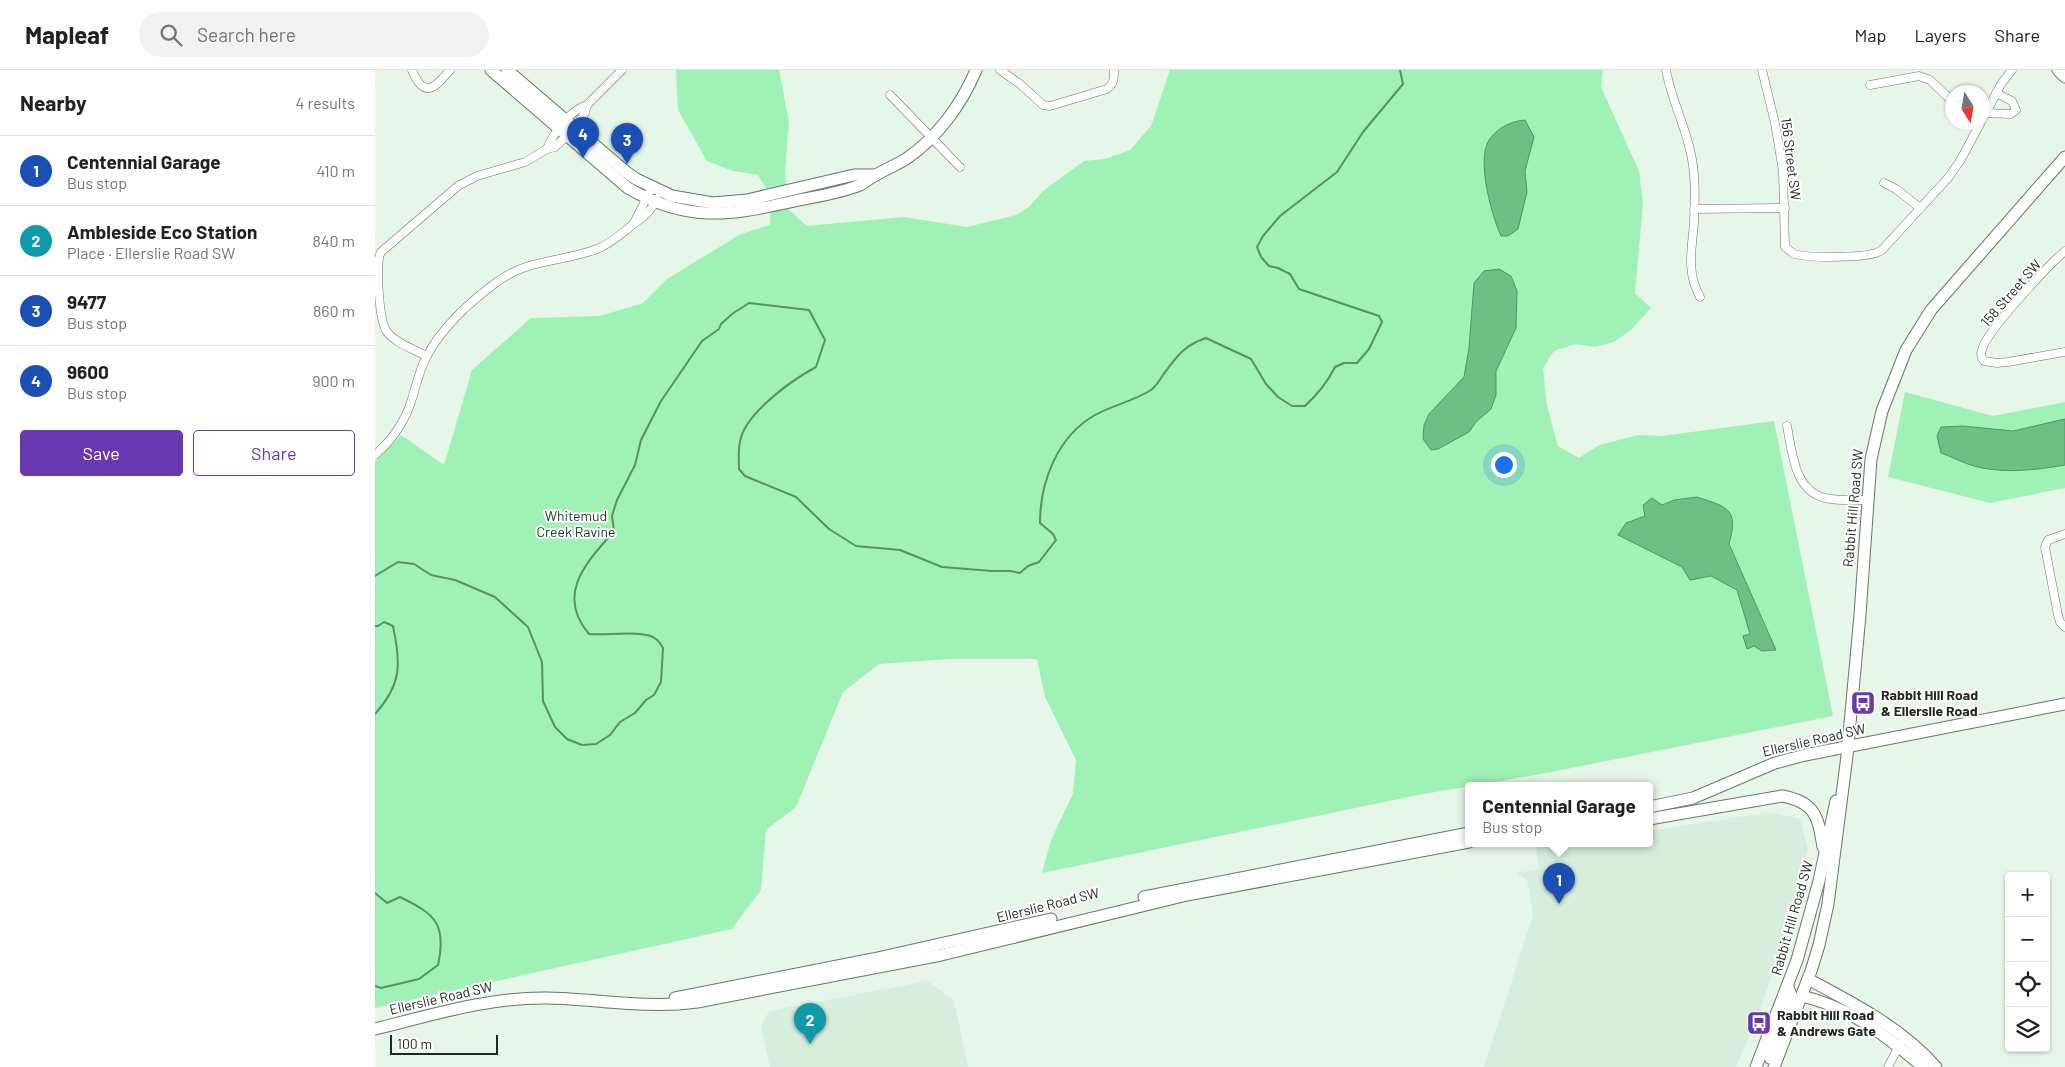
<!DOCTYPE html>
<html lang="en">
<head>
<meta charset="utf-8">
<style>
  :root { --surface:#fff; --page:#f2f2f2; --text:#202124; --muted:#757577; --line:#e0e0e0; --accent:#6838b0 }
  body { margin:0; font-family:Barlow,sans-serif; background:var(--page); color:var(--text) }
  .controls { position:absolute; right:15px; bottom:15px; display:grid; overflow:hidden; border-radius:5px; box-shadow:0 1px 4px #0004 }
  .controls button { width:45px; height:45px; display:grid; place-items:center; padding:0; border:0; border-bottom:1px solid var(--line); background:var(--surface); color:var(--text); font:25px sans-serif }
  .compass { position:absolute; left:1570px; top:15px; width:45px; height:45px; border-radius:50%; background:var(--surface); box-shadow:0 1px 4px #0004; rotate:169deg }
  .scale { position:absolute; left:15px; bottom:12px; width:108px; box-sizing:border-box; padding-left:5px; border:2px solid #212722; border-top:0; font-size:14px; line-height:18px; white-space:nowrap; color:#212722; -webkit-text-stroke:4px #fff; paint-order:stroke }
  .you { position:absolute; left:1128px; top:394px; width:18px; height:18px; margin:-12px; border:4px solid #fff; border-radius:50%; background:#1a73e8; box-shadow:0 0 0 8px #1a73e833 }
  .badge { display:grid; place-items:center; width:32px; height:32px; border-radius:50%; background:var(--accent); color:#fff; font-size:16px; font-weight:700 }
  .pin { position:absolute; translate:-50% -41px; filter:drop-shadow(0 1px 2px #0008) }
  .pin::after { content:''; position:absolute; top:26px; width:18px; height:15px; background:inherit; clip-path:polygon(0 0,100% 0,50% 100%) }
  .popup { position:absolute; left:1090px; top:712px; width:188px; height:65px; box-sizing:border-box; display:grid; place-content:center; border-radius:5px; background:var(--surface); filter:drop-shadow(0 1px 4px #0005); font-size:16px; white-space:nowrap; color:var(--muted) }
  .popup b { font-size:19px; color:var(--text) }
  .popup::after { content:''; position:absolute; left:50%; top:100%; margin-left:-10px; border:10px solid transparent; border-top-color:var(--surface) }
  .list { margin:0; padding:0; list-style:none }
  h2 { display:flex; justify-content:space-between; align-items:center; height:65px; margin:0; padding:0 20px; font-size:21px }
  h2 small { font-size:16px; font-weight:400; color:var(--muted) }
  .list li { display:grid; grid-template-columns:32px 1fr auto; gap:15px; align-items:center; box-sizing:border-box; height:70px; padding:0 20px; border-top:1px solid var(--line) }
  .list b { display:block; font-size:19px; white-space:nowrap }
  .list p { margin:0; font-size:16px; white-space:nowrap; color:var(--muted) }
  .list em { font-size:16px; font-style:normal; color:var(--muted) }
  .actions { display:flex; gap:10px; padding:15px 20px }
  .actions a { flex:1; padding:11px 0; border:1px solid var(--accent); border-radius:5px; text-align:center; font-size:18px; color:var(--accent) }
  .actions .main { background:var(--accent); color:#fff }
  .icon { flex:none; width:28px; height:28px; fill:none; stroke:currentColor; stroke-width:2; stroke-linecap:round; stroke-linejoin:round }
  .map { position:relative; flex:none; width:1690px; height:997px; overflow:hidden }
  header { display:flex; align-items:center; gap:30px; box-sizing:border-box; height:70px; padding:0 25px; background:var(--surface); border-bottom:1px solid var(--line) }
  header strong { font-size:24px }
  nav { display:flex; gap:28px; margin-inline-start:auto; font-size:18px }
  .search { width:350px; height:45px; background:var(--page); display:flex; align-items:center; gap:12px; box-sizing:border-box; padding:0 18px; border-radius:28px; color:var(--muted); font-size:19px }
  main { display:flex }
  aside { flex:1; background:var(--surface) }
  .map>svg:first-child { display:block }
  .built { fill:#d6eedb }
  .green { fill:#a0f1b6 }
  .water { fill:#6ebf86; stroke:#579168 }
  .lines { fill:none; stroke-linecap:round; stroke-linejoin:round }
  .stream { stroke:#579168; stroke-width:2 }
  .street-casing { stroke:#66766a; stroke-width:9 }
  .secondary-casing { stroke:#66766a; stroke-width:13 }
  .street { stroke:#fff; stroke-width:8 }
  .secondary { stroke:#fff; stroke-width:11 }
  .labels { text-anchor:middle; stroke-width:4; stroke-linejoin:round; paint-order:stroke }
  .street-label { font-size:14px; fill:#212722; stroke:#fff }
  .park-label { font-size:14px; fill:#173922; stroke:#fff }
  .poi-label { font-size:14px; font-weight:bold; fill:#212722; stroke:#fff; text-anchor:start }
</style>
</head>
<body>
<header>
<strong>Mapleaf</strong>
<div class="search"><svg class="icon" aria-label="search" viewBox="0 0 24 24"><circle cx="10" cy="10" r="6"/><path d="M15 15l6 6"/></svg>Search here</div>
<nav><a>Map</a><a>Layers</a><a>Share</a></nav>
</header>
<main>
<aside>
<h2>Nearby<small>4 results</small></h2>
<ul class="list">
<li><span class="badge" style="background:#1a4fb4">1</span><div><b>Centennial Garage</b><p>Bus stop</p></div><em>410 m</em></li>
<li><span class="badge" style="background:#0f9aa8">2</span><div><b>Ambleside Eco Station</b><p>Place · Ellerslie Road SW</p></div><em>840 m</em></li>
<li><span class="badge" style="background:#1a4fb4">3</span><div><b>9477</b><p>Bus stop</p></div><em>860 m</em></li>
<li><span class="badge" style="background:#1a4fb4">4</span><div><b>9600</b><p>Bus stop</p></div><em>900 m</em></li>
</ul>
<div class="actions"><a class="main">Save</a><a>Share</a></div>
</aside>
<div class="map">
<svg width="1690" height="997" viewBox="0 0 1690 997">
  <rect width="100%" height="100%" fill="#e6f7e9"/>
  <g class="built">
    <polygon points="1396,742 1425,749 1433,779 1412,861 1385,940 1361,997 1109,997 1158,845 1152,810 1142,803 1164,799 1161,778 1198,773 1274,773 1274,761"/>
    <polygon points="552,911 579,930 593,997 395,997 386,957 394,941"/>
  </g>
  <g class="green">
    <polygon points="301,0 404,0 414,52 410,103 414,140 432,156 529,147 592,157 641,145 653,138 668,121 709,91 730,89 755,80 776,56 795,0 1228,0 1226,17 1264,101 1268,133 1260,223 1276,238 1256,260 1239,272 1220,277 1201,274 1179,281 1168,298 1172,336 1183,376 1204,388 1224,375 1263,365 1287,366 1399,351 1458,646 1166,704 1043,725 667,803 676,770 698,724 701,690 670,627 662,589 575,589 504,594 468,622 421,737 391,760 386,820 357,859 0,938 0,392 26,365 69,395 97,300 156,248 225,246 268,233 292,209 366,164 395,155 396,127 383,105 358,101 332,91 303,40"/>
    <polygon points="1530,322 1618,346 1690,332 1690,418 1615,433 1513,407"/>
  </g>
  <g class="water">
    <path d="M 1150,50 L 1159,67 L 1150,101 L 1152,122 L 1143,159 L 1133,166 L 1126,166 C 1117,146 1103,96 1112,74 C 1118,60 1135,51 1150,50 Z"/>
    <polygon points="1124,199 1136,206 1142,221 1141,258 1121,301 1121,325 1116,339 1101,352 1094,362 1063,379 1056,380 1048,369 1049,355 1054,344 1089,307 1094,278 1099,213 1109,201"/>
    <path d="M 1690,349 L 1690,395 C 1661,400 1628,404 1599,396 C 1588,393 1577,387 1566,383 L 1562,366 L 1566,357 L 1588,356 L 1638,361 Z"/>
    <path d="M 1322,427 C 1353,437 1364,439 1354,474 L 1401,580 L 1387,581 L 1379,576 L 1372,579 L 1368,566 L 1375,564 L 1362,520 L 1336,506 L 1315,510 L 1307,497 L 1243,465 L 1251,453 L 1270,446 L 1268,435 L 1277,428 L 1287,435 L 1299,430 Z"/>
  </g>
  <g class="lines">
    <g class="stream">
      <path d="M 0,506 L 23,492 L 39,494 L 56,505 L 80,510 L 120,527 L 153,557 L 167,592 L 168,631 L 180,657 L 192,669 L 207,675 L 221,674 L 235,665 L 245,652 L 260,643 L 271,630 L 279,625 L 286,612 L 288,578 C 286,575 284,571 281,569 C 270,559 230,566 214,564 C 180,524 212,492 239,461 L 237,446 L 242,430 L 260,395 L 266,370 L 286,331 L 327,271 L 344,259 L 346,254 L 357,244 L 374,233 L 434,240 L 450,270 L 441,297 C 417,310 369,344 365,372 C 363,381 364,390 364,399 L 370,406 L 421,427 L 454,459 L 481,476 L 525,480 L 567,497 L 617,501 L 635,501 L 645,503 L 653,496 L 664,492 L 681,470 L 678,464 L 665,453 C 665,411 683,366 720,345 C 738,335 759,331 776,320 C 781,316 785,310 788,305 C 802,286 808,276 831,268 L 876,289 L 891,314 L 903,327 L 917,336 L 930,336 C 943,324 952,313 960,297 L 969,293 L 982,293 L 994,279 L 1007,252 L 1004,246 L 924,219 L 915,204 L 903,198 L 894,196 L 886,187 L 882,177 L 888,166 L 905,146 L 962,102 L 988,62 L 1028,14 L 1025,0"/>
      <path d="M 0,556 L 3,556 L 9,552 L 18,556 C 26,594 27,614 0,644"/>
      <path d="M 0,823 L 12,833 L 25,827 C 60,844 72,854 63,895 L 44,909 L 6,918 L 0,916"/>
    </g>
    <defs>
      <g id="street">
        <path d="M 37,0 C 49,29 59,19 75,0"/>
        <path d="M 625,0 L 645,14 L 668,35 L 675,36 L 732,19 C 739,14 739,8 739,0"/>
        <path d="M 1291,0 C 1296,28 1309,53 1315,80 C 1321,103 1320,129 1319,152 C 1317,179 1311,202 1325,227"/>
        <path d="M 1387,0 L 1400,53 L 1408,101 L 1410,177 L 1419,184 C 1435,188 1495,189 1507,180 L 1573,108 L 1585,91 L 1606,52"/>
        <polyline points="1495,15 1544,6 1555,10 1578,32"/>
        <polyline points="515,25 585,97"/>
        <polyline points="1611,43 1636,44 1641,40 1637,31 1621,23"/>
        <polyline points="1610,45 1626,14 1637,0"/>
        <path d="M 172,79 C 179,62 194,41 212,35"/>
        <polyline points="1509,113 1521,119 1545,138"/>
        <polyline points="1319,139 1410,138"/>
        <polyline points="259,153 277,117"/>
        <path d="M 1690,181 C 1673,196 1611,261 1607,280 C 1605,284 1606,287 1609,291 L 1622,293 L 1633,292 L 1690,282"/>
        <path d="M 51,286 C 39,279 20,273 12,262 C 4,251 0,193 6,182 L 83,116 L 102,106 L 150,92 L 172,79 L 180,77 L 199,59 L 210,43 L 212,35 L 247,0"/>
        <path d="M 1412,356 C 1417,381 1419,421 1450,428 C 1463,431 1479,430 1493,430"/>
        <path d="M 0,385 C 16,371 29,353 36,332 C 41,317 44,300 52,286 C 66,258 97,230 122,212 C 152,189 188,192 222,179 C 237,173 247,163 260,153 C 272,144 274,143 282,129"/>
        <polyline points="1690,464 1673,470 1670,477 1683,545 1685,552 1690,557"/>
        <polyline points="1513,997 1525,974"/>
      </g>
      <g id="secondary">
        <path d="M 116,0 L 253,118 C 311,152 352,146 415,132 C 437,127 463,124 485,115 C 490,112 495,108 501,105 C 511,99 521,95 531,89 C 562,68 587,34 601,0"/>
        <polyline points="132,0 250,101 261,109 297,126 338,133 372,130 479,105 500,105"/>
        <polyline points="1683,0 1690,7"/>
        <polyline points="1274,737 1318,728 1400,693 1430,685 1690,634"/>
        <path d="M 1274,749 L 1407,726 C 1440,732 1443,746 1448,777"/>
        <polyline points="769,827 1094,763"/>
        <path d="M 1433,909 C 1478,933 1527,958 1561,997"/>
        <path d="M 1427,926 C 1474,937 1512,966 1548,997"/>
        <polyline points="300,928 498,889 676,849"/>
        <path d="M 0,959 C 57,945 114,927 173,928 C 223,929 272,939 322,932 L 566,885 L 812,825 L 1094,772"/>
        <polyline points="1395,988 1417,928 1413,917"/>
        <polyline points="1381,997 1422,890 1444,811 1461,731"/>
        <polyline points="1399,997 1436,901 1444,875 1453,834 1472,686 1485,545 1496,389 1507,341 1531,280 1556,240 1690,87"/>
      </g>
    </defs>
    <use href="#street" class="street-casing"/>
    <use href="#secondary" class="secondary-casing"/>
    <use href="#street" class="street"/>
    <use href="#secondary" class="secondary"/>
  </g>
  <defs>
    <symbol id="bus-square" viewBox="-11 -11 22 22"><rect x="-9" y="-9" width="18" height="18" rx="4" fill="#6838b0" stroke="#fff"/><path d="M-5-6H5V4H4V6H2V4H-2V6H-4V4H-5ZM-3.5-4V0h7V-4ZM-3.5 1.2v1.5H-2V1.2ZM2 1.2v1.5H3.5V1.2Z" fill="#fff"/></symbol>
  </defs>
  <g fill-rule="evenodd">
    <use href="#bus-square" x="1474" y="619" width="28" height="28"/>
    <use href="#bus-square" x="1370" y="939" width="28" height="28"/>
  </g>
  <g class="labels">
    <g class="street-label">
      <text transform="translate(1416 89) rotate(83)" y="5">156 Street SW</text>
      <text transform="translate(1636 223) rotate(-49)" y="5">158 Street SW</text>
      <text transform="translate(1478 438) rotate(-85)" y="5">Rabbit Hill Road SW</text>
      <text transform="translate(1439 670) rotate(-13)" y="5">Ellerslie Road SW</text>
      <text transform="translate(673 835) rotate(-14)" y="5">Ellerslie Road SW</text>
      <text transform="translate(1417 848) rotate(-74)" y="5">Rabbit Hill Road SW</text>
      <text transform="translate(66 928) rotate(-13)" y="5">Ellerslie Road SW</text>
    </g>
    <g class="park-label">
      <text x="201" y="451">Whitemud<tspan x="201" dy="16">Creek Ravine</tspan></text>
    </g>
    <g class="poi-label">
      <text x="1506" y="630">Rabbit Hill Road<tspan x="1506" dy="16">&amp; Ellerslie Road</tspan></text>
      <text x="1402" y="950">Rabbit Hill Road<tspan x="1402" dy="16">&amp; Andrews Gate</tspan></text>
    </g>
  </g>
</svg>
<div class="controls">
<button>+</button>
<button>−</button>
<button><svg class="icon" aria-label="locate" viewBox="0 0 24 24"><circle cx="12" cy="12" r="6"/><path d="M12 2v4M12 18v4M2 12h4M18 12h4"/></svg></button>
<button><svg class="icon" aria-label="layers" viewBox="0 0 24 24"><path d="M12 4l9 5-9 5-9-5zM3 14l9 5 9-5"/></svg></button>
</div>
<svg class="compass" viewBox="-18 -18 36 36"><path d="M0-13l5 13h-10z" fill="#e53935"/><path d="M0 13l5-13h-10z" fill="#757577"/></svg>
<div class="scale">100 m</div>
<div class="you"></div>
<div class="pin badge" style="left:1184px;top:834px;background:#1a4fb4">1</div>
<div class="popup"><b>Centennial Garage</b>Bus stop</div>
<div class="pin badge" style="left:435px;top:974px;background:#0f9aa8">2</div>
<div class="pin badge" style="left:252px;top:94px;background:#1a4fb4">3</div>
<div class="pin badge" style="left:208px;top:88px;background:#1a4fb4">4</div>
</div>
</main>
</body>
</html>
